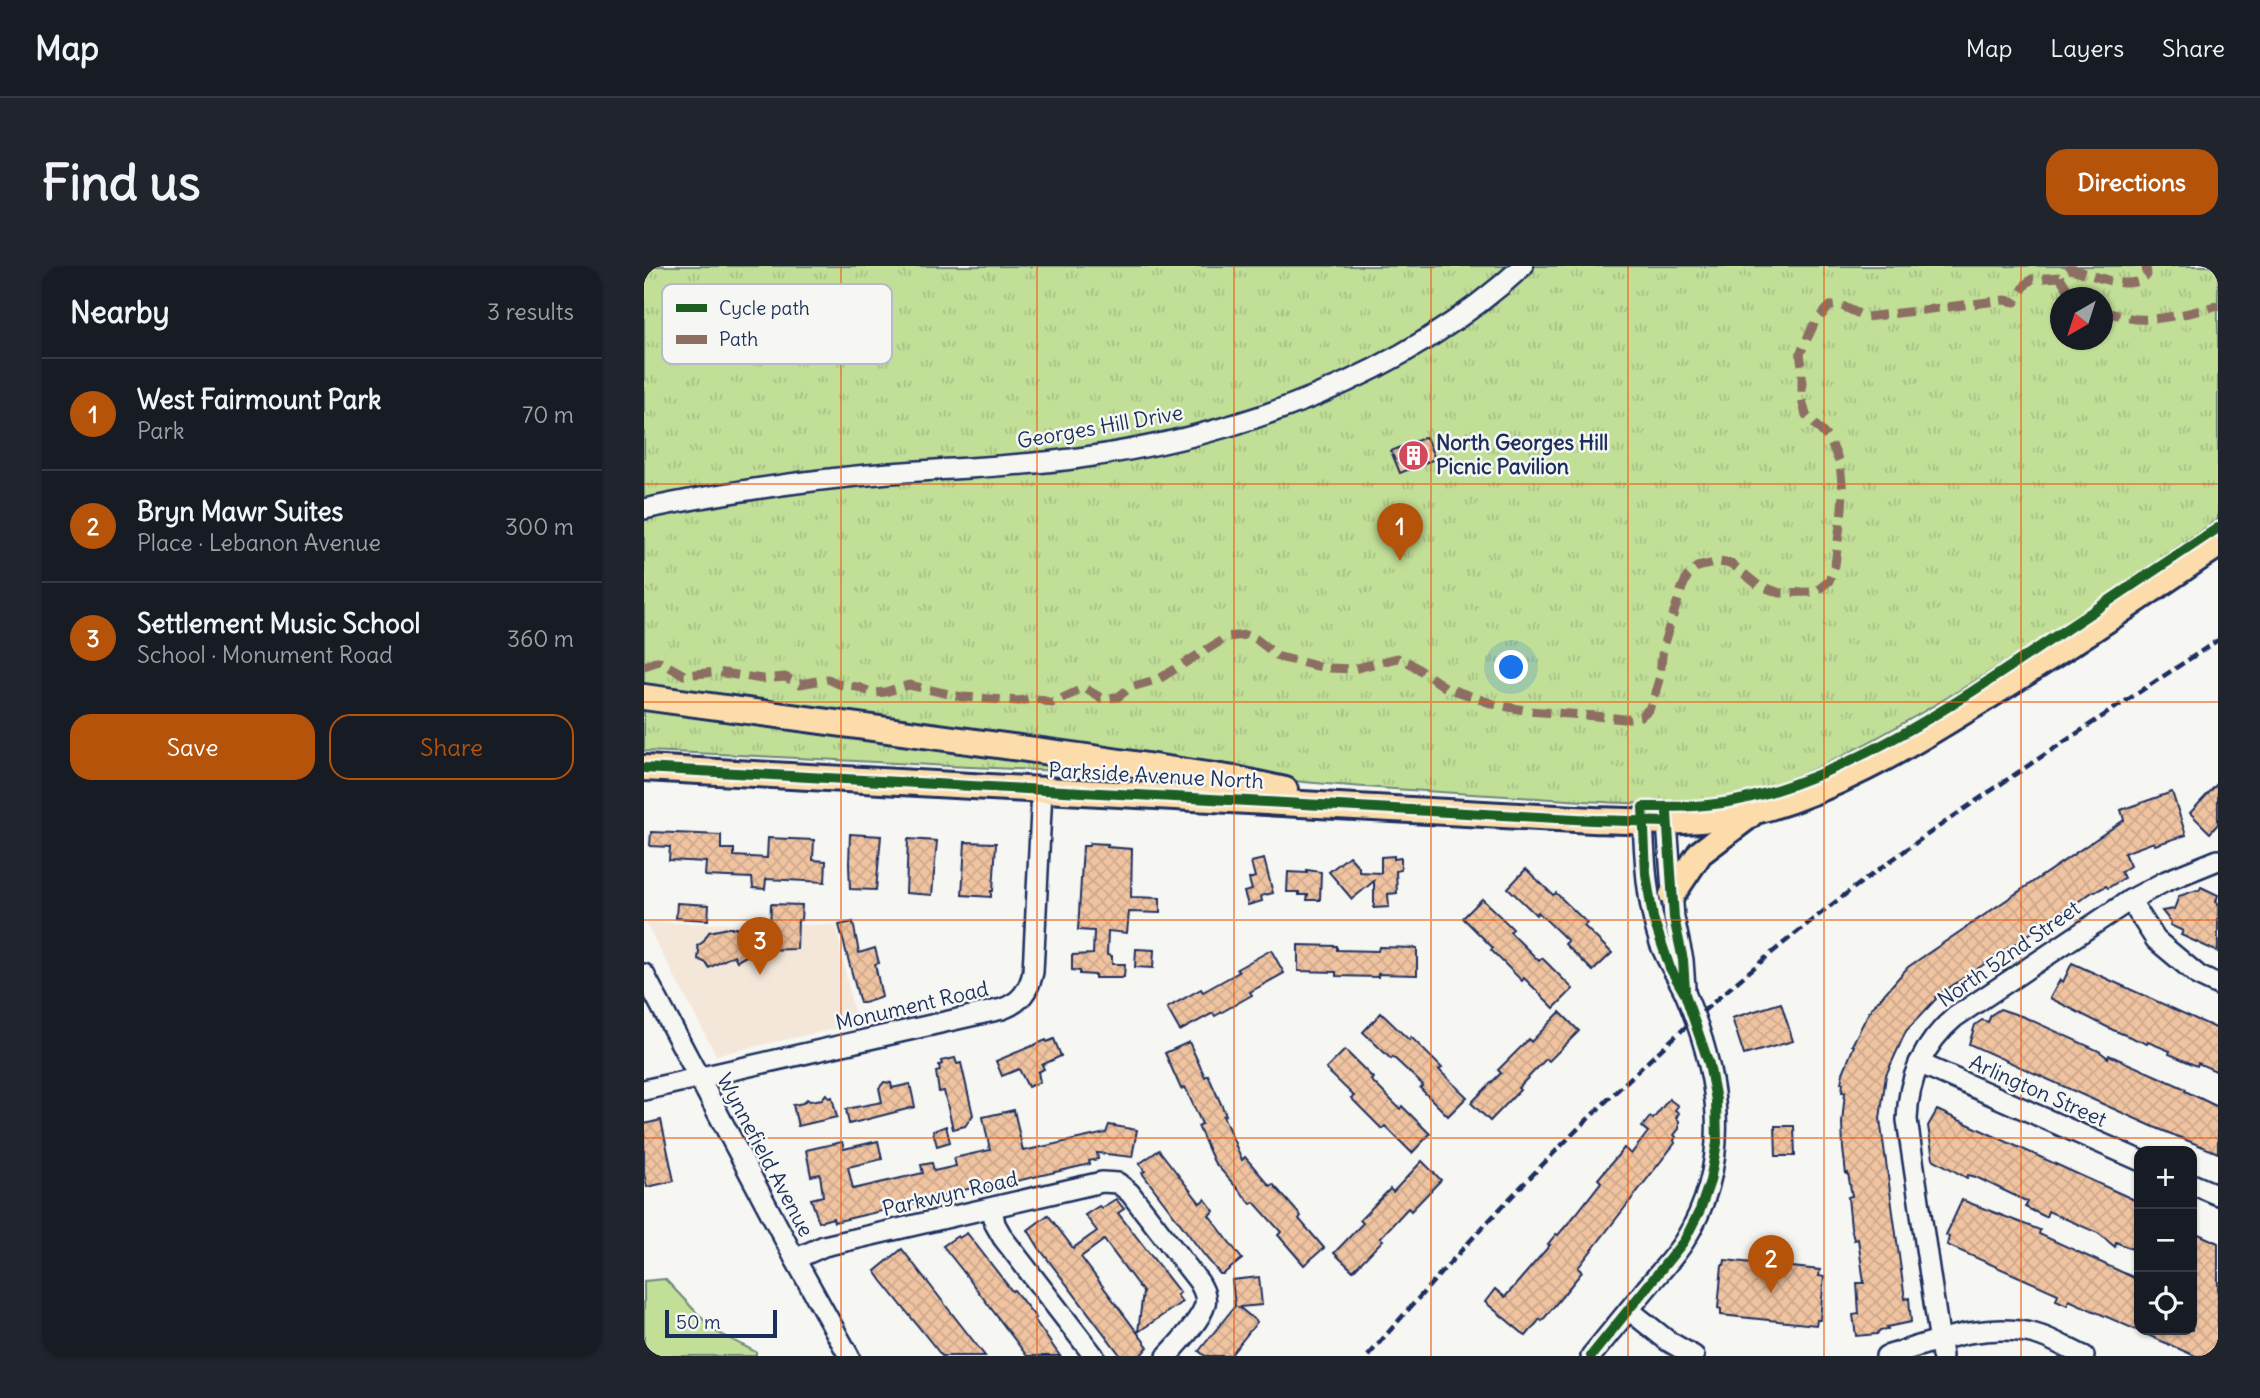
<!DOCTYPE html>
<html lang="en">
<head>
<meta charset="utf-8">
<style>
  :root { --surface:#171b24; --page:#20242c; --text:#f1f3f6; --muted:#9ea1a6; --line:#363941; --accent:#b45309 }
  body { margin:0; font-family:Delius,sans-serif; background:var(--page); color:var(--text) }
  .controls { position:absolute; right:21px; bottom:21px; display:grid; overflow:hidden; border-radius:14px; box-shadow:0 2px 5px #0004 }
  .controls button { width:63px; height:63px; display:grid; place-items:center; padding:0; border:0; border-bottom:2px solid var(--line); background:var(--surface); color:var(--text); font:35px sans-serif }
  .compass { position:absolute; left:1406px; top:21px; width:63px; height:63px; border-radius:50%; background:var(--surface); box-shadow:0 2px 5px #0004; rotate:219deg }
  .scale { position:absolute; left:21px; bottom:18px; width:112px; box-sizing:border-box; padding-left:7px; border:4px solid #1b2f5e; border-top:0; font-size:19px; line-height:24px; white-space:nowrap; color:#1b2f5e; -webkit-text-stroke:5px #f6f6f2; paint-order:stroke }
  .you { position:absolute; left:868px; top:402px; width:24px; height:24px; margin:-18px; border:5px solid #fff; border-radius:50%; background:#1a73e8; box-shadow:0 0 0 10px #1a73e833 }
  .badge { display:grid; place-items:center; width:46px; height:46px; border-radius:50%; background:var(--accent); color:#fff; font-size:23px; font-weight:700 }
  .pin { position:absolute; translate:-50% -58px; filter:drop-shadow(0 2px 4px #0008) }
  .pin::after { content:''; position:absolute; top:37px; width:24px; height:21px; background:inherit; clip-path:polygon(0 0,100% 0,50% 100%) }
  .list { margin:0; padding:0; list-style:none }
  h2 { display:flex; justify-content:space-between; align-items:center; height:91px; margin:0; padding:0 28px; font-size:30px }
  h2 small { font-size:23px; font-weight:400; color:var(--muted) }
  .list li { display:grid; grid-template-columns:46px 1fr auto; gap:21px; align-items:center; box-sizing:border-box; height:112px; padding:0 28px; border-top:2px solid var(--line) }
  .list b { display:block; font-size:26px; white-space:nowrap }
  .list p { margin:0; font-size:23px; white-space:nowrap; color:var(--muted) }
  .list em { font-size:23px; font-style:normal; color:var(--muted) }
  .actions { display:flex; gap:14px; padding:21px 28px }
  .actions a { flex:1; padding:16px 0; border:2px solid var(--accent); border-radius:21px; text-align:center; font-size:24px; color:var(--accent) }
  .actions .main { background:var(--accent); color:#fff }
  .icon { flex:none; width:38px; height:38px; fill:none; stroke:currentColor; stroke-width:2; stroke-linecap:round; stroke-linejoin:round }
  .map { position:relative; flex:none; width:1574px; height:1090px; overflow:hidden; border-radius:21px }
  header { display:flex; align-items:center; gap:42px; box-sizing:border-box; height:98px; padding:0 35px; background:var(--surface); border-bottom:2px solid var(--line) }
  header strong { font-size:33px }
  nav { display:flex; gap:38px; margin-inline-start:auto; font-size:24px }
  .intro { display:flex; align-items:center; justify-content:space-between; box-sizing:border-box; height:168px; padding:0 42px }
  h1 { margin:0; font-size:49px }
  .button { padding:18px 32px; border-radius:21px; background:var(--accent); color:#fff; font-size:24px; font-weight:700 }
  main { display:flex; gap:42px; padding:0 42px }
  aside { flex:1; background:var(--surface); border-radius:21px; box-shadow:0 2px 5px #0004 }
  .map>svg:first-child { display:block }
  .built { fill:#f4e7da }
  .green { fill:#c1df97; stroke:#6e877a; stroke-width:2 }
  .park { fill:url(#park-tufts); stroke:#6e877a; stroke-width:2; fill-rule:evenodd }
  .building { fill:url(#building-cross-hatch); stroke:#1b2f5e; stroke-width:2 }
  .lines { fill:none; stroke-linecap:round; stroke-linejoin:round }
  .minor-casing { stroke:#1b2f5e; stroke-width:24 }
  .major-casing { stroke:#1b2f5e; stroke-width:30 }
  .minor { stroke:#f6f6f2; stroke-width:19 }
  .major { stroke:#fcdcab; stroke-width:24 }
  .rail { stroke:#1b2f5e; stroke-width:4.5; stroke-dasharray:10 5; stroke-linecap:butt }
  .quiet { stroke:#8d6e63; stroke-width:9; stroke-dasharray:18 9; stroke-linecap:butt }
  .cycleway-casing { stroke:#f6f6f2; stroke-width:15 }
  .cycleway { stroke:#1b5e20; stroke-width:10 }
  .grid { fill:none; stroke:#e8590c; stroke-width:2; stroke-opacity:0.55 }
  .labels { text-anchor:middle; stroke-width:5; stroke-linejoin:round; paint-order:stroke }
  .street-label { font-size:21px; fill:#1b2f5e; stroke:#f6f6f2 }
  .poi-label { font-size:21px; font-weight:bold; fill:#1b2f5e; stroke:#f6f6f2; text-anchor:start }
  .key { fill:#f6f6f2; stroke:#b4bac6; stroke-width:2 }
  .key-label { font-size:19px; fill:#1b2f5e }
</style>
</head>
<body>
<header>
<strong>Map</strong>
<nav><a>Map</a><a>Layers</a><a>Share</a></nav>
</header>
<div class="intro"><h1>Find us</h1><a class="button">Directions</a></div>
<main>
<aside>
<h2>Nearby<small>3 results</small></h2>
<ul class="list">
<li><span class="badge">1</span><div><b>West Fairmount Park</b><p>Park</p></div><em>70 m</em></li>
<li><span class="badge">2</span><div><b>Bryn Mawr Suites</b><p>Place · Lebanon Avenue</p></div><em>300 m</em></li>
<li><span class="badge">3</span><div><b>Settlement Music School</b><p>School · Monument Road</p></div><em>360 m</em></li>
</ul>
<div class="actions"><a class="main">Save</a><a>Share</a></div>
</aside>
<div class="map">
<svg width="1574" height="1090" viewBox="0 0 1574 1090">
  <defs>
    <pattern id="park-tufts" width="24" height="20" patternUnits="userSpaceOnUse" patternTransform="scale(1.75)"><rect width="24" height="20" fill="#c1df97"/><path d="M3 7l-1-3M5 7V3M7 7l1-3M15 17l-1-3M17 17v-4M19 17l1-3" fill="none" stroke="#a5c085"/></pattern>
    <pattern id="building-cross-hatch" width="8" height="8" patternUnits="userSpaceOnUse" patternTransform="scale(1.75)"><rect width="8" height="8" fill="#f1c4a1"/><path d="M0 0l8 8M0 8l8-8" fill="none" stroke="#cea98d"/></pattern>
  </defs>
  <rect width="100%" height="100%" fill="#f6f6f2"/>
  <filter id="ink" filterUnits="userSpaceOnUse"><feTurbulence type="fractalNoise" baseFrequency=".0143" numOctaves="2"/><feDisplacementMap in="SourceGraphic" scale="14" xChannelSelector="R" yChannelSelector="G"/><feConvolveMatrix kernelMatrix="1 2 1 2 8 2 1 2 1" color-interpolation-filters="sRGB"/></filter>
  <g filter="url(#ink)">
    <polygon class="built" points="2,657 192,659 212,758 72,789"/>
    <polygon class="green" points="21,1013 69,1064 112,1086 112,1090 0,1090 0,1015"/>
    <g class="park">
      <path d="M 0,0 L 1574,0 L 1574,253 C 1476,320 1379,389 1277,447 C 1216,482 1157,515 1088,530 C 1024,543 957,536 892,532 C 815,527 737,523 659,516 L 0,426 ZM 1416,32 L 1458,32 L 1458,74 L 1416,74 Z"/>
      <path d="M 0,438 L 453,503 L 452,506 C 301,502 151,490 0,485 Z"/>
    </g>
    <g class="building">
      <polygon points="782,171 791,193 756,207 747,185"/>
      <polygon points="1574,517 1574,558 1566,567 1546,547"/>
      <polygon points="1528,526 1542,569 1511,579 1510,576 1480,587 1486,600 1477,606 1480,612 1464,622 1462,620 1451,626 1450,625 1291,731 1292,733 1262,765 1242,809 1236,853 1261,1033 1265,1032 1267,1056 1243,1061 1244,1063 1236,1064 1233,1068 1212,1070 1209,1049 1215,1048 1213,1017 1220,1017 1214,973 1210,974 1207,962 1204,931 1208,930 1204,907 1202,908 1199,883 1198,857 1201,826 1198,826 1199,817 1197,817 1199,807 1210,780 1208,779 1226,744 1264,701 1480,554 1477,544"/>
      <polygon points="7,566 77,569 77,583 90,583 90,590 123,592 124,572 170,574 169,594 182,595 181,616 122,613 121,623 109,622 108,612 61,610 62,596 25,594 26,581 6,580"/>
      <polygon points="206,568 237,570 232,624 206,623 205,598"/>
      <polygon points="264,573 293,575 288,629 262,627"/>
      <polygon points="321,576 352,577 349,625 347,625 347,631 318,629"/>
      <polygon points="446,577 464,578 463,581 488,583 487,631 516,632 516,647 485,646 483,667 464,665 463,689 468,690 468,698 481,698 480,711 477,712 451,712 451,709 436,708 436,705 428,704 428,689 449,688 450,665 434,664 439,580 445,580"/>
      <polygon points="705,590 715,601 715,606 737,607 737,591 750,590 750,593 757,592 757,604 752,605 753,627 744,628 745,641 730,642 730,615 708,633 685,606"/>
      <polygon points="620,593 629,627 617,630 618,635 604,639 600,626 608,624 605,613 611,611 607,596"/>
      <polygon points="882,603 909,629 912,627 943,657 940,660 968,687 949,705 921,678 924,675 894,646 892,649 864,622"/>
      <polygon points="663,604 677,606 676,634 663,634 664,629 655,629 655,626 643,626 644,606 663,607"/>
      <polygon points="1557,621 1574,629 1572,636 1574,637 1574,686 1537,669 1539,665 1526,659 1527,656 1518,645 1530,643 1535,630 1553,624 1555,625"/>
      <polygon points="838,633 869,663 866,666 895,695 898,692 929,723 910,742 880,712 878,715 847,684 849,682 819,652"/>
      <polygon points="33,637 65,639 64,654 32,652"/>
      <polygon points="127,638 158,639 157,654 154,654 153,683 113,684 93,695 90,689 65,702 62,697 54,693 55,685 53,680 59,676 65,666 84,662 126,662"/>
      <polygon points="209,656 215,687 231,682 235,697 231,698 238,731 220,737 216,737 195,659"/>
      <polygon points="654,679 693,680 693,684 734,685 735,681 773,682 773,709 734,708 734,711 692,710 692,706 654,705"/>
      <polygon points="492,683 510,684 509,702 491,701"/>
      <polygon points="627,684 640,707 606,726 608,729 571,750 569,747 536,765 523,742 557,723 559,726 595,706 593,703"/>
      <polygon points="1428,697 1574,763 1574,806 1554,797 1553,800 1525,788 1526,785 1504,776 1503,778 1469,764 1406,732 1416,714 1419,716"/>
      <polygon points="1137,737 1149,775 1100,789 1088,752"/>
      <polygon points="1356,743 1380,751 1455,785 1464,792 1465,789 1542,823 1541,825 1574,841 1574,887 1510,861 1325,778 1331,759 1338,754 1344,756 1347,749"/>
      <polygon points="916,746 935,765 905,795 902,793 874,822 876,824 846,855 827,837 857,807 854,804 885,773 887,776"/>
      <polygon points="737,747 765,774 767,771 798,802 795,804 823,831 804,850 776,822 779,819 749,791 747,793 719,766"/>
      <polygon points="410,773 417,790 398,799 400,803 394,806 396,816 384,821 375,803 358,810 352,795 402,774 403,776"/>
      <polygon points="545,776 561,811 564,809 582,849 579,850 598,894 601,891 626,920 629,918 657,950 655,953 680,982 660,999 634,969 637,966 610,936 607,938 570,896 554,860 558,858 541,821 537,823 521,787"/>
      <polygon points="701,784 729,812 727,814 756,843 758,840 786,868 768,887 741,860 738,863 707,832 710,830 682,803"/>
      <polygon points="311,792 313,798 317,797 329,849 321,860 309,863 300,825 295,826 292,806 296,805 295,799 298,798 297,795"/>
      <polygon points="240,816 247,817 248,822 266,818 271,841 205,858 202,843 238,836 235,822"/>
      <polygon points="182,828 185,832 188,831 193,851 154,860 149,839 159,837 163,833 166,835 178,833"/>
      <polygon points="1025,833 1034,840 1031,844 1035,847 1032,852 1035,855 1035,863 1030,869 1032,871 1030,874 1031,877 937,998 934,1002 938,1006 898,1055 896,1053 882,1070 841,1036 851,1023 861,1031 906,979 904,978 912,968 914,969 933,947 957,916 954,913 980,882 987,888 1004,866 998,861 1006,851 1009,853"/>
      <polygon points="370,844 379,885 462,867 465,859 493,864 488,891 453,887 454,893 445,895 446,898 334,924 328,925 328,922 303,928 302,930 190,956 189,952 175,956 167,933 179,930 176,908 167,910 162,884 198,876 200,883 234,875 238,893 204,901 209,923 279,907 277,899 288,897 290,905 312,900 310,892 346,884 339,851"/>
      <polygon points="1293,844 1495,936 1495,986 1474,977 1472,976 1471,981 1454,967 1404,945 1402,951 1381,941 1384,936 1332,911 1324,909 1323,912 1289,893 1284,860"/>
      <polygon points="17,854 30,915 3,921 0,908 0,858"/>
      <polygon points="302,860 306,876 293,880 289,865"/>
      <polygon points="1131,860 1150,860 1151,890 1132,890"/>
      <polygon points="515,884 556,937 561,933 570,945 565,949 598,993 579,1008 576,1008 560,989 498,907 501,905 495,898"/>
      <polygon points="778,895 797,914 767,945 764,942 736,972 739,974 709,1005 690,987 719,957 716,954 746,923 749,926"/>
      <polygon points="472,933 480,943 474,947 536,1027 533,1029 538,1036 494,1066 499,1026 460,974 437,991 504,1081 496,1090 477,1090 395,982 384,964 404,949 429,982 453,965 441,949 455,940 457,942"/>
      <polygon points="1318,934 1396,964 1395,968 1495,1014 1495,1064 1548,1064 1548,965 1574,977 1574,1090 1551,1090 1425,1034 1423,1039 1412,1034 1414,1028 1303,979 1305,971 1302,969"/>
      <polygon points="323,967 368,1025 370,1024 392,1052 390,1053 416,1090 383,1090 318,1004 299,980 312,971 314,970 315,972"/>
      <polygon points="258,983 306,1045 341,1090 298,1090 238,1015 231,1005"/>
      <polygon points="1081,994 1176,1004 1175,1010 1180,1011 1176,1054 1173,1054 1172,1059 1077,1049 1077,1043 1074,1042 1078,999 1080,999"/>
      <polygon points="615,1011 618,1039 595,1041 613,1056 586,1090 561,1090 555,1085 591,1040 588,1014"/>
    </g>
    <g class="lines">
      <defs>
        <g id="minor">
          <path d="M 0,243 C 81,226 163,214 245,207 C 309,202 372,201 435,192 C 595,170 759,111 879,0"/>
          <polyline points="1023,556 1030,652 1039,694 1041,722"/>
          <polyline points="1486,634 1512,674 1555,710 1574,719"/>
          <polyline points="0,708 151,993 205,1090"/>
          <polyline points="1275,797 1495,894"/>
          <path d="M 0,824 L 358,743 C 376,737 385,725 389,706 L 398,524"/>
          <polyline points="1548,918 1574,929"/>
          <polyline points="348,942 351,958 359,972 450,1090"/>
          <path d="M 151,993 L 180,980 L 458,916 L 474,917 L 486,927 L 555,1016 C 559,1023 563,1030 561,1038 C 558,1053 534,1078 523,1090"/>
          <polyline points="985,1044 1024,1075 1050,1090"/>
          <path d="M 947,1090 C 965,1068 983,1046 1001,1024 C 1014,1008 1030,992 1041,974 C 1089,896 1076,810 1042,729 C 1034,711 1023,696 1016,677 C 1003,638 1001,597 999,556"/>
          <path d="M 1242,1090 C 1290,1076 1341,1055 1391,1068 C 1407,1072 1424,1083 1440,1090"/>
          <path d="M 1298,1090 L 1263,854 C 1264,813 1279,778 1311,751 L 1486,634 L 1522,615 L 1574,594"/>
        </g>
        <g id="major">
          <polyline points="0,431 442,491 591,513 641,524"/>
          <path d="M 0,502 L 949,554 C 1004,556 1059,559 1112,545 C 1188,525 1256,485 1322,444 C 1408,392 1491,335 1574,279"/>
          <polyline points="1028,629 1056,587 1105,550"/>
        </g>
      </defs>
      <use href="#minor" class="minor-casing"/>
      <use href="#major" class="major-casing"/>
      <use href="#minor" class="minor"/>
      <use href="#major" class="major"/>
      <path class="rail" d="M 724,1090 C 866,924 1021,767 1194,634 C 1316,541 1447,459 1574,374"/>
      <g class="quiet">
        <polyline points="1416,11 1429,32"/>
        <path d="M 1458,46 C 1469,47 1476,50 1486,52 C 1508,57 1552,46 1574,39"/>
        <path d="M 0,400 L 15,395 L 40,409 L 73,406 L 118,413 L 141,411 L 156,418 L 184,413 L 197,419 L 214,421 L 229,427 L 241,426 L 265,419 L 318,431 L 375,435 L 390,432 L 408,437 L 440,422 L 457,432 L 474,431 L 487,421 L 515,413 L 583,371 L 601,369 L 612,373 L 635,391 L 682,402 L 709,403 L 753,392 L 764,396 L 801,421 L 849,438 L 885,445 L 951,450 L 979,453 L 997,450 L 1005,443 L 1009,434 L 1016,410 L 1019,380 L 1038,322 L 1043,311 L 1053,301 L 1075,296 L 1088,298 L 1114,319 L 1136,327 L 1166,326 L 1175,323 L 1185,315 L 1191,299 L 1198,243 L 1199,227 L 1196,198 L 1186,174 L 1162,149 L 1158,134 L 1158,99 L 1156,88 L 1171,56 L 1186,40 L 1196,39 L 1222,51 L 1361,34 L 1371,36 L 1382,18 L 1388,13 L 1416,11 L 1425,3 C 1447,6 1485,29 1503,9 L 1502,0"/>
      </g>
      <defs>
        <g id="cycleway">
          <polyline points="0,502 949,554 1023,556"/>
          <polyline points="1023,547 1030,652 1039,694 1041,724"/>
          <path d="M 947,1090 L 1040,975 L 1056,944 L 1066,915 L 1073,877 L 1072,834 L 1065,798 L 1041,728 L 1026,702 L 1009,652 L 1002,608 L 999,541 C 1033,541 1067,541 1100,533 C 1208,507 1305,442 1397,380 C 1456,341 1515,302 1574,262"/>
        </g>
      </defs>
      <use href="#cycleway" class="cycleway-casing"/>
      <use href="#cycleway" class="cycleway"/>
    </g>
  </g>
  <path class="grid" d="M 197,0 L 197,1090M 393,0 L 393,1090M 590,0 L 590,1090M 787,0 L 787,1090M 984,0 L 984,1090M 1180,0 L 1180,1090M 1377,0 L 1377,1090M 0,218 L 1574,218M 0,436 L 1574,436M 0,654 L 1574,654M 0,872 L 1574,872"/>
  <defs>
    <symbol id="building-disc" viewBox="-11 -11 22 22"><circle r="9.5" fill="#d1495b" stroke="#f6f6f2"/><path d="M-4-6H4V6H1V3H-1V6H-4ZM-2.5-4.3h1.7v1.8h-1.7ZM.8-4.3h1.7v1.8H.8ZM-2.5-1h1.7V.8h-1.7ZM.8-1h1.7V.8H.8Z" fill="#fff"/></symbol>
  </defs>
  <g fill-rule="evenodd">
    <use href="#building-disc" x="752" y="172" width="35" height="35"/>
  </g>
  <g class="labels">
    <g class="street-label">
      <text transform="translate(456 161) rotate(-10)" y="7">Georges Hill Drive</text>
      <text transform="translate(512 510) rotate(3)" y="7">Parkside Avenue North</text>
      <text transform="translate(1365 688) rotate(-35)" y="7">North 52nd Street</text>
      <text transform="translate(268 740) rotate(-13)" y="7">Monument Road</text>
      <text transform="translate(1394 825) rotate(24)" y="7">Arlington Street</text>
      <text transform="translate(121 889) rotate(62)" y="7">Wynnefield Avenue</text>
      <text transform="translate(306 928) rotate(-13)" y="7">Parkwyn Road</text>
    </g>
    <g class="poi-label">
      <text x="792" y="184">North Georges Hill<tspan x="792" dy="24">Picnic Pavilion</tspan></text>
    </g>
  </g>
  <rect x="18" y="18" width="230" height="80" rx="10" class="key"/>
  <rect x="32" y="38" width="31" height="8" fill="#1b5e20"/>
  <rect x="32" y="69" width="31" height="9" fill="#8d6e63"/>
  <g class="key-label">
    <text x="75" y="49">Cycle path</text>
    <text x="75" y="80">Path</text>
  </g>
</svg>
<div class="controls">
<button>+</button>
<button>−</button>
<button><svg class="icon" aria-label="locate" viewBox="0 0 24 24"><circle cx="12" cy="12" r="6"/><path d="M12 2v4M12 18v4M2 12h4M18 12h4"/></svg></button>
</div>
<svg class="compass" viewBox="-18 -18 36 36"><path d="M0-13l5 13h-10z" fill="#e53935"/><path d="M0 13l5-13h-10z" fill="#9ea1a6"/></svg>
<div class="scale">50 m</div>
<div class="you"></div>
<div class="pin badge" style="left:756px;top:295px">1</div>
<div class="pin badge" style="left:1127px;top:1027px">2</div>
<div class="pin badge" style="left:116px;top:709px">3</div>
</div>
</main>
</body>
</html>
